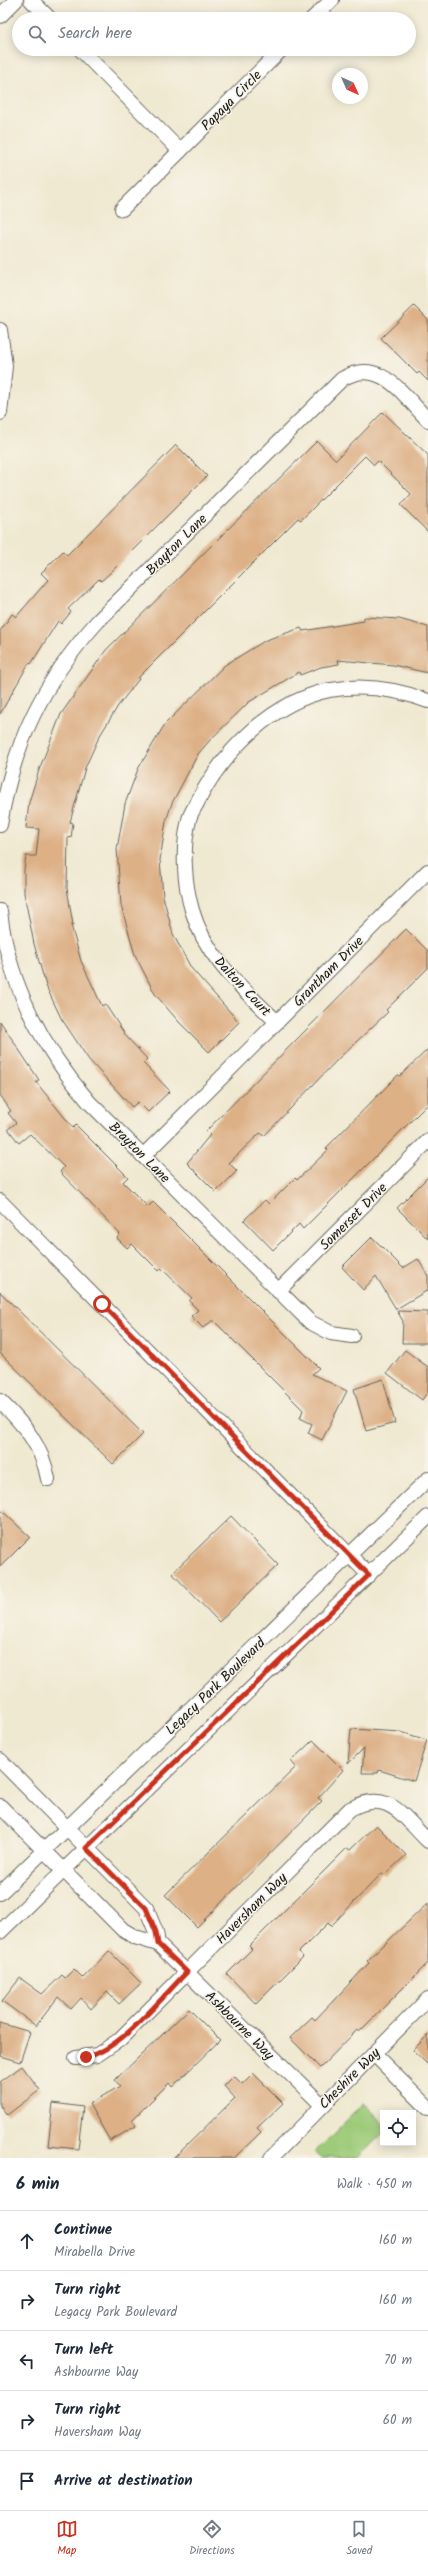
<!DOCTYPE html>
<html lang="en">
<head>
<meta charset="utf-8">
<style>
  :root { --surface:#fff; --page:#f2f2f3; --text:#1f2937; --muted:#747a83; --line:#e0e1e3; --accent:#c8321e }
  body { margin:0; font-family:Kalam,sans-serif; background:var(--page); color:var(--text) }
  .controls { position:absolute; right:12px; bottom:12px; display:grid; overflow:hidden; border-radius:0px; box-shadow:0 2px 10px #0003 }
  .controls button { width:36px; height:36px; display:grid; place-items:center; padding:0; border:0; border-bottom:1px solid var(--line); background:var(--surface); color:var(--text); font:20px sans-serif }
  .compass { position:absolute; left:332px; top:68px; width:36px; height:36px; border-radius:50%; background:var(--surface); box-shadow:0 2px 10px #0003; rotate:135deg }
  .stop { position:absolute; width:12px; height:12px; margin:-9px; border:3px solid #c8321e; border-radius:50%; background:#fff }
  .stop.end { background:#c8321e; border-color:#fff; box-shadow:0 1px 4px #0008 }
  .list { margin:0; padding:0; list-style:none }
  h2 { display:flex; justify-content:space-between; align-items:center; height:52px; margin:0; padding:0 16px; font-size:17px }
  h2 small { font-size:13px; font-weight:400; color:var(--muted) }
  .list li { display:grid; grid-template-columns:26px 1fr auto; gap:12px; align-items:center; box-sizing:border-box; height:60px; padding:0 16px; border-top:1px solid var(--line) }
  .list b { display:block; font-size:15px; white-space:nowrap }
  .list p { margin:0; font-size:13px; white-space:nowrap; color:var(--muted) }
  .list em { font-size:13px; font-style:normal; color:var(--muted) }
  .icon { flex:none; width:22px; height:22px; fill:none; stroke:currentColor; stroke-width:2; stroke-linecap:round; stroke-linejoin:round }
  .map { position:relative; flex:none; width:428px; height:2158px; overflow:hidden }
  .search { position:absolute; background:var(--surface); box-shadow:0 2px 10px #0003; left:12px; right:12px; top:12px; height:44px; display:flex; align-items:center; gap:10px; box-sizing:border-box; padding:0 14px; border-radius:22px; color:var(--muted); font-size:15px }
  .sheet { height:352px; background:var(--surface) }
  nav { display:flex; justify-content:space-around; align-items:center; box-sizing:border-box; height:56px; border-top:1px solid var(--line); background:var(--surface); font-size:11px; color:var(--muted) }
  nav a { display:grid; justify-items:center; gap:2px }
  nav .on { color:var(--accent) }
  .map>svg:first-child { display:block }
  .green { fill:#9ecb79; stroke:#5d744a }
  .building { fill:#ddb086 }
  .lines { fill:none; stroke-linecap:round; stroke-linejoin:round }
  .minor-casing { stroke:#66645c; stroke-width:16 }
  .minor { stroke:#fff; stroke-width:14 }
  .route { stroke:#c8321e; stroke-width:5 }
  .labels { text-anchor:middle; stroke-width:3; stroke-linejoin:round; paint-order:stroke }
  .street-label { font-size:14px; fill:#1c1c1c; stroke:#f7f3e8 }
</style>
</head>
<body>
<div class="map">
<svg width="428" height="2158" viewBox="0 0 428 2158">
  <rect width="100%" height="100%" fill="#f7f3e8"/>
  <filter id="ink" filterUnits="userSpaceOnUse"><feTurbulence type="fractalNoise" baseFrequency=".025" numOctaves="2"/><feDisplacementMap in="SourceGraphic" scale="8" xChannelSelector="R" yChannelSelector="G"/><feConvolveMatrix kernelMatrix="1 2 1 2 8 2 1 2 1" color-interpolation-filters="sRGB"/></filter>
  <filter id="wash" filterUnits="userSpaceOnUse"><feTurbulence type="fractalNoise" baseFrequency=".012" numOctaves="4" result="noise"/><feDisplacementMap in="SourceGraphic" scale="16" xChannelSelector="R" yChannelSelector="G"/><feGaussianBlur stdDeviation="0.9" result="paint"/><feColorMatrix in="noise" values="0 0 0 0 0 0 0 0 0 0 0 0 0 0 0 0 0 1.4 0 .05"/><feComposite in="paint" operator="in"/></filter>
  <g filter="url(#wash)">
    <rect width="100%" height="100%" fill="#f0e9d2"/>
    <polygon class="green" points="363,2104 383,2123 383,2133 358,2158 321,2158 315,2152"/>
    <g id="blocks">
      <g class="building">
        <polygon points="414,306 428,320 428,381 419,372 417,374 381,338"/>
        <polygon points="383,412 428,455 428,532 401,505 411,494 378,461 374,465 365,456 301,520 298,518 138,678 139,679 118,706 99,737 85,768 70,822 73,823 71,838 68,837 67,888 73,925 71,925 81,961 102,1006 105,1004 126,1036 147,1059 143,1063 170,1091 148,1112 138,1102 132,1107 89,1060 61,1018 46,986 34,944 24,893 24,870 26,856 36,856 39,829 26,828 29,802 39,770 61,714 106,650 317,441 336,460"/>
        <polygon points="176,445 207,476 111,572 101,581 99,579 68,609 71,612 61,624 58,621 31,664 29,663 0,714 0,631 12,614 16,617 48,580 41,573 63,551 67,555"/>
        <polygon points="364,617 399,619 428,627 428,673 393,665 338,660 339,664 321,667 300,675 299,672 249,702 211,739 198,754 172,803 166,821 160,860 163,896 173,934 191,968 239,1022 209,1052 179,1022 155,994 135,955 121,905 117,849 125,804 138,769 165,724 225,665 266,640 301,628 303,631 364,621"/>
        <polygon points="406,929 428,951 428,968 386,1010 388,1012 339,1058 264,1136 260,1133 229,1163 237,1171 216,1192 187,1163 210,1135 206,1131"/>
        <polygon points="0,1021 39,1080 36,1082 73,1128 76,1125 128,1177 123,1182 148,1207 153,1202 319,1368 312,1374 347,1391 322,1440 308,1433 312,1424 300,1418 303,1410 213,1320 203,1328 191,1316 198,1310 189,1301 192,1298 161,1268 159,1271 132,1244 127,1248 117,1238 120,1234 60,1172 64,1167 30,1134 19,1143 8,1129 16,1123 8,1113 11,1111 0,1095"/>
        <polygon points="428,1049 428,1104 303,1229 299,1224 273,1250 244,1220 265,1200 269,1204 295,1178 297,1180 328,1150 326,1148 398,1075 400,1076"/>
        <polygon points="428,1177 428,1239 397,1208"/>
        <polygon points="372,1237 403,1268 418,1259 428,1276 428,1290 396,1309 376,1276 363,1290 342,1267"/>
        <polygon points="0,1292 143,1434 113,1464 0,1353"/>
        <polygon points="397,1311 428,1312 428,1343 402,1343 403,1321"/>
        <polygon points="405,1350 428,1367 428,1391 422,1400 387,1373"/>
        <polygon points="383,1379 395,1423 366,1431 354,1389"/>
        <polygon points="0,1509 30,1537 0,1567"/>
        <polygon points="231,1516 278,1565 219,1622 172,1573"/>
        <polygon points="351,1729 401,1732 427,1740 414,1781 379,1770 378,1773 362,1773 364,1748 348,1764"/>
        <polygon points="313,1740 343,1770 318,1798 322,1801 197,1927 165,1895 296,1767 291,1761"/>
        <polygon points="376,1825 406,1855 385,1875 382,1873 331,1926 328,1923 299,1952 303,1957 256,2004 227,1974 252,1949 249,1946 347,1848 350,1850"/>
        <polygon points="428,1903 428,1963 359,2032 357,2030 320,2068 290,2038 312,2017 315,2020 369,1963 367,1961"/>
        <polygon points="109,1951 141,1983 119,2004 107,1992 91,2009 81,1998 71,2009 58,1997 36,2026 2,2001 20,1978 42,1994 62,1975 65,1978 74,1969 83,1978"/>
        <polygon points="189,2009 220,2040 172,2087 169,2083 132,2120 136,2126 110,2141 89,2104 120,2086 115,2080"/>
        <polygon points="0,2023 30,2032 20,2062 0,2056"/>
        <polygon points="428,2035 428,2065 413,2050"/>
        <polygon points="22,2066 40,2090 7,2115 0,2105 0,2082"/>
        <polygon points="253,2073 283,2103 257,2128 261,2132 234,2158 174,2158 235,2098 224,2086 234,2076 242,2084"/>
        <polygon points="53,2103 83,2107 78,2149 48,2146"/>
      </g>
    </g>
  </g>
  <g filter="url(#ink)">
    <use href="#blocks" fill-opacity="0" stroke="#66645c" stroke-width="1"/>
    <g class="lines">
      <defs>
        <g id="minor">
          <polyline points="31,0 50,19"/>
          <polyline points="0,16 16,0"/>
          <polyline points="312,19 332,0"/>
          <polyline points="80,49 180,151 282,49"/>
          <polyline points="122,209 180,151"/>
          <polyline points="0,330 5,366 0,413"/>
          <path d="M 0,825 C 13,744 42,683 98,621 L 342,379 C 380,356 403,395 428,420"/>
          <path d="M 0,911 C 8,984 42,1047 89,1102 L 310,1322 L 331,1333 L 352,1336"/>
          <path d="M 277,1022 C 243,989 205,957 192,910 C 184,883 182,848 189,820 C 190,813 196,806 199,799 C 225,749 274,701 330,690 C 364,684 397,689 428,701"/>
          <polyline points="143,1156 428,871"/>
          <polyline points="0,1201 369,1575"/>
          <polyline points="278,1291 428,1141"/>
          <path d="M 0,1401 C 24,1425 42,1445 48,1479"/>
          <polyline points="0,1760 146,1908 156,1932 158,1944"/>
          <polyline points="0,1806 123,1930 135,1937 158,1944 322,2105"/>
          <polyline points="0,1893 428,1479"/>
          <polyline points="0,1932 428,1517"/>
          <polyline points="374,2054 428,2108"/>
          <path d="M 76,2058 L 97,2055 L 119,2040 L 350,1809 C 389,1788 402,1816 428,1841"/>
          <polyline points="271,2158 428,1999"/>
        </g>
      </defs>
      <use href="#minor" class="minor-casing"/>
      <use href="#minor" class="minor"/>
    </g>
  </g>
  <g class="lines" filter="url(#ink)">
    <path class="route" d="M 86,2057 C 121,2050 161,1998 187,1972 L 158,1944 L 156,1932 L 146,1908 L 86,1848 L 369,1575 L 102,1304"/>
  </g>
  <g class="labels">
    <g class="street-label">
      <text transform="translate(231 100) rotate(-45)" y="5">Papaya Circle</text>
      <text transform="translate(176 544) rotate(-45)" y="5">Brayton Lane</text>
      <text transform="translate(328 971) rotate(-45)" y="5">Grantham Drive</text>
      <text transform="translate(243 986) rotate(47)" y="5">Dalton Court</text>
      <text transform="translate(140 1152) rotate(45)" y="5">Brayton Lane</text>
      <text transform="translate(353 1216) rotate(-45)" y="5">Somerset Drive</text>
      <text transform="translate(215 1686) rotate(-44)" y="5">Legacy Park Boulevard</text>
      <text transform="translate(251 1908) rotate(-45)" y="5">Haversham Way</text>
      <text transform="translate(240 2025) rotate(45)" y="5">Ashbourne Way</text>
      <text transform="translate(349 2078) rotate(-45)" y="5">Cheshire Way</text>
    </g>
  </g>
</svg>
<div class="controls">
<button><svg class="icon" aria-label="locate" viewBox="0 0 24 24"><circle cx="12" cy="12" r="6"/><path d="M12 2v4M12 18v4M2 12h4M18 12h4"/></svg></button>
</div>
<svg class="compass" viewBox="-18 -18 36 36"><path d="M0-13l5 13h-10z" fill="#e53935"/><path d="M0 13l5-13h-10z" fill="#747a83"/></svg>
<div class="stop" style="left:102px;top:1304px"></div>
<div class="stop end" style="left:86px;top:2057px"></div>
<div class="search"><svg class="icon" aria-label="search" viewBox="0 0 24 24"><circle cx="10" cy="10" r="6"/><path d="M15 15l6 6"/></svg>Search here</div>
</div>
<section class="sheet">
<h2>6 min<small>Walk · 450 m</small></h2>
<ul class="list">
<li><svg class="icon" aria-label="ahead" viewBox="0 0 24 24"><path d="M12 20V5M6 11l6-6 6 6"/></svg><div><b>Continue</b><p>Mirabella Drive</p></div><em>160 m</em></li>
<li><svg class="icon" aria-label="right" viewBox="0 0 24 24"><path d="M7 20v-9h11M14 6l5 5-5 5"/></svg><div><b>Turn right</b><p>Legacy Park Boulevard</p></div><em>160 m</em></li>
<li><svg class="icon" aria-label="left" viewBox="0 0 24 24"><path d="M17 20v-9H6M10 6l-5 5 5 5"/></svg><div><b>Turn left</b><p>Ashbourne Way</p></div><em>70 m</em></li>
<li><svg class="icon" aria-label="right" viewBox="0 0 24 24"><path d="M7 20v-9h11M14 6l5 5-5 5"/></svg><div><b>Turn right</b><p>Haversham Way</p></div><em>60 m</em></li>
<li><svg class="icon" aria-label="arrive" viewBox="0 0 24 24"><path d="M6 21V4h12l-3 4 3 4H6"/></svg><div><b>Arrive at destination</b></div></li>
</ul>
</section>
<nav>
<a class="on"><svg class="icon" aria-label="map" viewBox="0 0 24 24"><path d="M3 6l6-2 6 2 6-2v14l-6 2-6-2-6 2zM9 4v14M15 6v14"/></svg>Map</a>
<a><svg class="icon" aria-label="directions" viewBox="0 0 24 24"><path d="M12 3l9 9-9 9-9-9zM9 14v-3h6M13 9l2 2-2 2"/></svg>Directions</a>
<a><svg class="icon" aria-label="saved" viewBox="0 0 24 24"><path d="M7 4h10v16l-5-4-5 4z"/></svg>Saved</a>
</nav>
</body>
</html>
